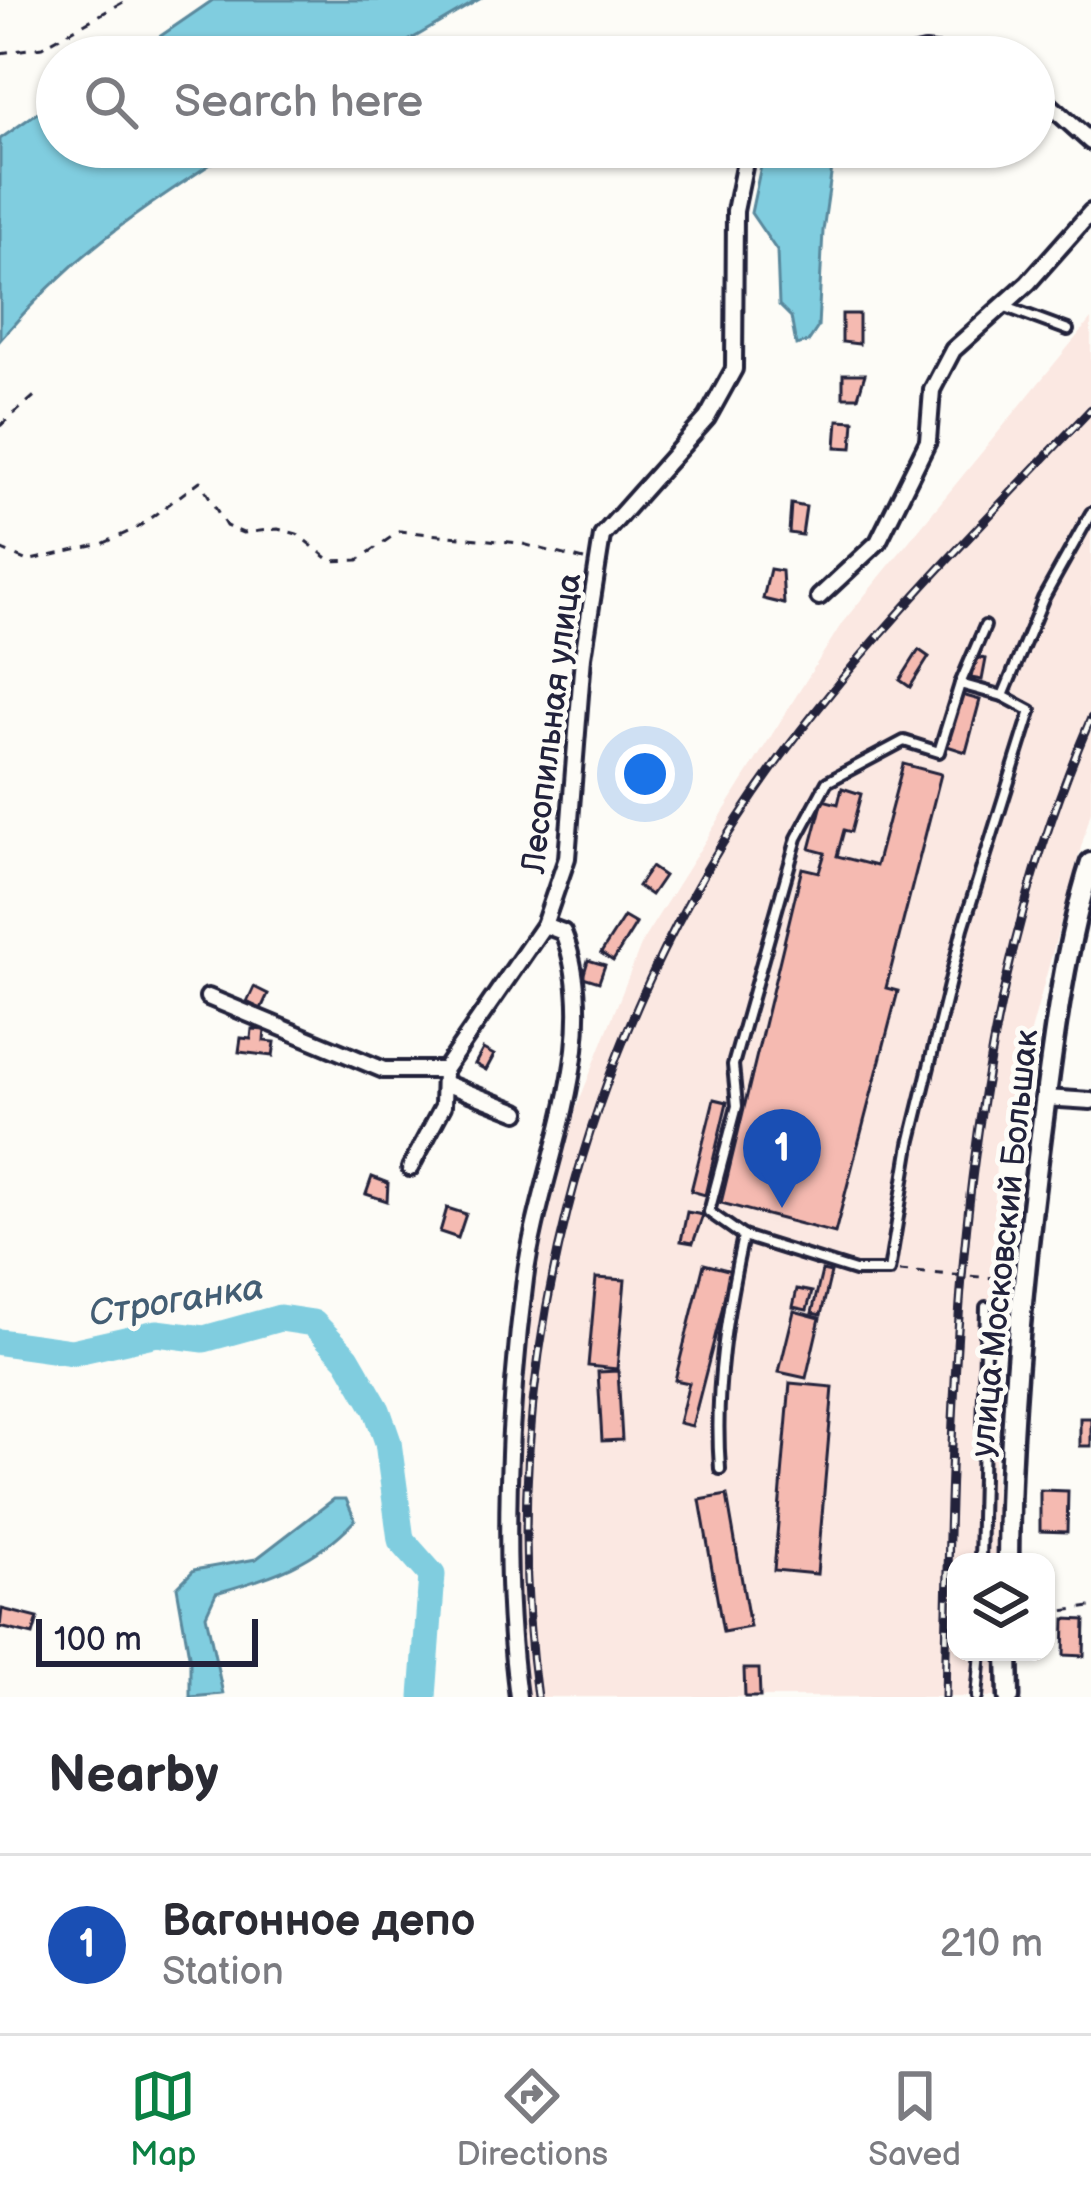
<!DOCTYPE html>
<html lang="en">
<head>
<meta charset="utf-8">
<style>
  :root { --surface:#fff; --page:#f2f2f3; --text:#2b2b33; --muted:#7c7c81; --line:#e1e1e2; --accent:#0b8043 }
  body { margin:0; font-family:"Balsamiq Sans",sans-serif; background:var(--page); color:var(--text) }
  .controls { position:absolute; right:36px; bottom:36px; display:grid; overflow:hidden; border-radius:24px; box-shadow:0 3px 9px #0004 }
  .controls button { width:108px; height:108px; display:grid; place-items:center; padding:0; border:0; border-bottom:3px solid var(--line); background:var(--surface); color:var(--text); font:60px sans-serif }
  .scale { position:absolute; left:36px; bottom:30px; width:222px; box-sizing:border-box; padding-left:12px; border:6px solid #22223b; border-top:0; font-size:33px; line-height:42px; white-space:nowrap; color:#22223b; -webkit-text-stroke:9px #fdfcf7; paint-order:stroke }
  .you { position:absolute; left:645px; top:774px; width:42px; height:42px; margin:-30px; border:9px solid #fff; border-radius:50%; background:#1a73e8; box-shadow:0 0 0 18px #1a73e833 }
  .badge { display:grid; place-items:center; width:78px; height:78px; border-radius:50%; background:var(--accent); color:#fff; font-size:39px; font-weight:700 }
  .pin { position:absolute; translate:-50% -99px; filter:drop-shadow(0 3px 6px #0008) }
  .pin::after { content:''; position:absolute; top:63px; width:42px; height:36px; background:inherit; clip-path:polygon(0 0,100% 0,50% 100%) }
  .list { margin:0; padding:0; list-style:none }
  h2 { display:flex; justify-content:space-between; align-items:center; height:156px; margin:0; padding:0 48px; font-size:51px }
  h2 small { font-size:39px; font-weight:400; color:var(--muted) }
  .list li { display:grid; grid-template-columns:78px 1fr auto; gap:36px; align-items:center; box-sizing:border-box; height:180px; padding:0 48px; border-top:3px solid var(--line) }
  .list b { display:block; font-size:45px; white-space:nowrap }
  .list p { margin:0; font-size:39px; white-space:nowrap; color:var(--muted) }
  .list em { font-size:39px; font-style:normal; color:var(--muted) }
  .icon { flex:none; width:66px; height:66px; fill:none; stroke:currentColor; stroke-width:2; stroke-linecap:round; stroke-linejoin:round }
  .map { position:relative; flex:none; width:1091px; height:1697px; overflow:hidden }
  .search { position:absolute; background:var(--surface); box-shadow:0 3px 9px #0004; left:36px; right:36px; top:36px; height:132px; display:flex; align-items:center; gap:30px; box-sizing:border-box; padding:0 42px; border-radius:66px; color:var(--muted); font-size:45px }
  .sheet { height:336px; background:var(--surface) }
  nav { display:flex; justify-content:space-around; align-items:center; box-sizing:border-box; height:168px; border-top:3px solid var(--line); background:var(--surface); font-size:33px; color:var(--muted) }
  nav a { display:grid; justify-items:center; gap:6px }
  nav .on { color:var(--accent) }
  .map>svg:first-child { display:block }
  .built { fill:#fbe8e2 }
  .water { fill:#80cddf; stroke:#5a899d; stroke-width:3 }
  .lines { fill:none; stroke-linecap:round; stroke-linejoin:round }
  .river { stroke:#80cddf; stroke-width:27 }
  .building { fill:#f5bab1; stroke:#22223b; stroke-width:3 }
  .service-casing { stroke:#22223b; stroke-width:16 }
  .minor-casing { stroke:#22223b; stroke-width:22 }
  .tertiary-casing { stroke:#22223b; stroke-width:27 }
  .path { stroke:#22223b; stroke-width:3; stroke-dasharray:9 9; stroke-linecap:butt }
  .service { stroke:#fdfcf7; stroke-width:8 }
  .minor { stroke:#fdfcf7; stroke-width:14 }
  .tertiary { stroke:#fdfcf7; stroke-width:18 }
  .rail-casing { stroke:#22223b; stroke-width:9 }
  .rail { stroke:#fdfcf7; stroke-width:4.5; stroke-dasharray:14; stroke-linecap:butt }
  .labels { text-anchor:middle; stroke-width:10; stroke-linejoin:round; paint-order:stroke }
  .street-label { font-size:33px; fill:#22223b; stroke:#fdfcf7 }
  .water-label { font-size:36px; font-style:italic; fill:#435e74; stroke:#fdfcf7 }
</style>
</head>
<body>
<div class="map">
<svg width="1091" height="1697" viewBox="0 0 1091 1697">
  <rect width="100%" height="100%" fill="#fdfcf7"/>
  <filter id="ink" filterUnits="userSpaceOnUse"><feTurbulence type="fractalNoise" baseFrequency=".00833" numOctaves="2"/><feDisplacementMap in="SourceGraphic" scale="24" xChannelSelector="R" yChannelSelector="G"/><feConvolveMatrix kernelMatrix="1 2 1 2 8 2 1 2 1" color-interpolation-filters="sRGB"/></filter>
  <g filter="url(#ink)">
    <polygon class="built" points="1091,319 1091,811 996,1160 990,1349 998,1562 956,1562 956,1652 1001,1652 1003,1697 513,1697 510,1413 539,1202 643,940 842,623"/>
    <g class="water">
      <polygon points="213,0 478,0 381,57 130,57"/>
      <path d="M 57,99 L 57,147 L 237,147 C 142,208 74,253 0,340 L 0,139 Z"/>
      <polygon points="765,147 835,147 823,231 818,327 808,342 796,345 791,317 779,305 777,251 751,213"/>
      <path d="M 334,1499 L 346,1499 L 355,1520 C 315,1563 272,1577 216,1593 L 206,1615 L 223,1694 L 190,1697 L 190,1661 L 177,1587 L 194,1570 L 256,1559 Z"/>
    </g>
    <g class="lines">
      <polyline class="river" points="0,1342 72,1352 157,1333 204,1339 280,1318 313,1323 347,1358 377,1410 388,1442 401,1540 432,1575 423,1697"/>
    </g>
    <g class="building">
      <polygon points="842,314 859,314 859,344 842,342"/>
      <polygon points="843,374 865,374 858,397 843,397"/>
      <polygon points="838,420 854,421 852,448 836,447"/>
      <polygon points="791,504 806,507 802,535 789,533"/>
      <polygon points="770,569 782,571 784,604 763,599"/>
      <polygon points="919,650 929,657 910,687 900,680"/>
      <polygon points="975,657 986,659 982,680 971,678"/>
      <polygon points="962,695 980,700 966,752 947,746"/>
      <polygon points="903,764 941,774 886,988 898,991 835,1233 721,1203 802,868 819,872 825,853 810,849 823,800 838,804 842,788 861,794 851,832 844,830 837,856 876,866"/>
      <polygon points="651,867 664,876 651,895 638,886"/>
      <polygon points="624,917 636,924 613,961 601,953"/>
      <polygon points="588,960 605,965 599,982 583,977"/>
      <polygon points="254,987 268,994 261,1009 247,1002"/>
      <polygon points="252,1029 265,1030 264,1041 275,1042 273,1056 239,1052 241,1038 251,1039"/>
      <polygon points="483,1049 494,1055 486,1070 475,1064"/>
      <polygon points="714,1099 727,1102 705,1195 691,1191"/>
      <polygon points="372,1177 388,1183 387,1201 366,1194"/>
      <polygon points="447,1208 466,1214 458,1238 440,1232"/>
      <polygon points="687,1212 703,1215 693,1243 681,1241"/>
      <polygon points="704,1264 732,1271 692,1426 679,1423 689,1383 675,1380"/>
      <polygon points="822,1271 831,1273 821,1315 812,1313"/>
      <polygon points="596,1278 625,1280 617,1369 588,1366"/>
      <polygon points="797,1289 812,1292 807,1310 793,1307"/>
      <polygon points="794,1311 820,1318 806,1378 779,1372"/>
      <polygon points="618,1371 622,1440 602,1441 598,1372"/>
      <polygon points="790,1383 833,1387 817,1574 774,1570"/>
      <rect x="1080" y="1418" width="11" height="28"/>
      <polygon points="1040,1490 1068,1491 1067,1532 1040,1531"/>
      <polygon points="727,1495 750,1627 723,1632 700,1500"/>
      <polygon points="2,1609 38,1618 33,1635 0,1627"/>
      <polygon points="1065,1619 1085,1620 1084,1656 1064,1655"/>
      <polygon points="744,1669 759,1669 760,1697 745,1697"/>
    </g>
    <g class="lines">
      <defs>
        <g id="service">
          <polyline points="1003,306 1068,330"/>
          <polyline points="960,684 985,626"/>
          <polyline points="743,1236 709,1212 737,1106 733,1065 797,838 827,782 904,741 939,752 960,684 1003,696"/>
          <path d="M 720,1469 C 714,1389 726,1314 743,1236 L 855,1271 L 889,1271 L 910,1144 L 963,928 L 1031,711 L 1003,696 L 1043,599 L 1091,513"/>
          <polyline points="980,1562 986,1307"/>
          <polyline points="977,1697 981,1652"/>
        </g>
        <g id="minor">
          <polyline points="904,57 925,52 974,57"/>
          <polyline points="1034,91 1091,142"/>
          <polyline points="819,597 878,542 928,441 932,390 953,350 1028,283 1091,212"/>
          <polyline points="208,997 384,1070 444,1070 544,925 567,858 583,657 602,536 707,418 734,369 735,211 748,147"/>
          <polyline points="444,1083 518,1112"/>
          <polyline points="1045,1098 1091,1101"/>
          <polyline points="410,1168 443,1106 444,1070"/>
          <path d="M 518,1697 C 501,1568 508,1408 525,1279 C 539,1167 606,1042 563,932 L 544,925"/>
        </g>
        <g id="tertiary">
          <path d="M 1008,1562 C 1009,1421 1022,1282 1040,1142 C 1052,1050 1063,952 1091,863"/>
          <polyline points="1008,1652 1009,1697"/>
        </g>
      </defs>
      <use href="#service" class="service-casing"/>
      <use href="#minor" class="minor-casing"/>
      <use href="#tertiary" class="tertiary-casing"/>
      <g class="path">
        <polyline points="0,53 42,47 127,0"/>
        <polyline points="0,426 38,393"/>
        <polyline points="0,549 27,561 102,544 137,528 200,481 226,526 243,533 278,529 297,534 331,561 358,560 400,531 519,543 584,560"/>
        <polyline points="899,1271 1009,1279"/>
        <polyline points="1046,1613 1091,1607"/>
      </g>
      <use href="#service" class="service"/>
      <use href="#minor" class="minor"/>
      <use href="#tertiary" class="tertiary"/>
      <defs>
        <g id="rail">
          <path d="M 537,1697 C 493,1377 584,1030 772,769 C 866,639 981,525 1091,409"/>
          <path d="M 945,1697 C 953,1358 954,1034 1091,718"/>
        </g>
      </defs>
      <use href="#rail" class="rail-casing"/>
      <use href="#rail" class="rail"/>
    </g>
  </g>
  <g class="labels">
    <g class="street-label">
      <text transform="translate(550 723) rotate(-83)" y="12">Лесопильная улица</text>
      <text transform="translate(1003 1243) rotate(-84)" y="12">улица Московский Большак</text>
    </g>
    <g class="water-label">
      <text transform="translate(176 1299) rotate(-9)" y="13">Строганка</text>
    </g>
  </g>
</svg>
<div class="controls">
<button><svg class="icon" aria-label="layers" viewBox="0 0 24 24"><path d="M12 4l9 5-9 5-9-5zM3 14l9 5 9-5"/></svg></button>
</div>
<div class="scale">100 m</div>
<div class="you"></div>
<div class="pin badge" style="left:782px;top:1208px;background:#1a4fb4">1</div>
<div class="search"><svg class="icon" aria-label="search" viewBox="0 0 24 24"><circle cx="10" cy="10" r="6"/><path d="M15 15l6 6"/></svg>Search here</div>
</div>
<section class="sheet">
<h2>Nearby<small></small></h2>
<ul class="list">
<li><span class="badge" style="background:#1a4fb4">1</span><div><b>Вагонное депо</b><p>Station</p></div><em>210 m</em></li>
</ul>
</section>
<nav>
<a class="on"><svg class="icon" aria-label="map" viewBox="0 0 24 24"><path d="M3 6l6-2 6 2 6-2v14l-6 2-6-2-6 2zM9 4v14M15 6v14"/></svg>Map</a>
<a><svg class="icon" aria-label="directions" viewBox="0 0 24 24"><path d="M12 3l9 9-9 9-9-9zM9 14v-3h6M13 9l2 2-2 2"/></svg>Directions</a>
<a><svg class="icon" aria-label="saved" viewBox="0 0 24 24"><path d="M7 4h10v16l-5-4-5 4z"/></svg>Saved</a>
</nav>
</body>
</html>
